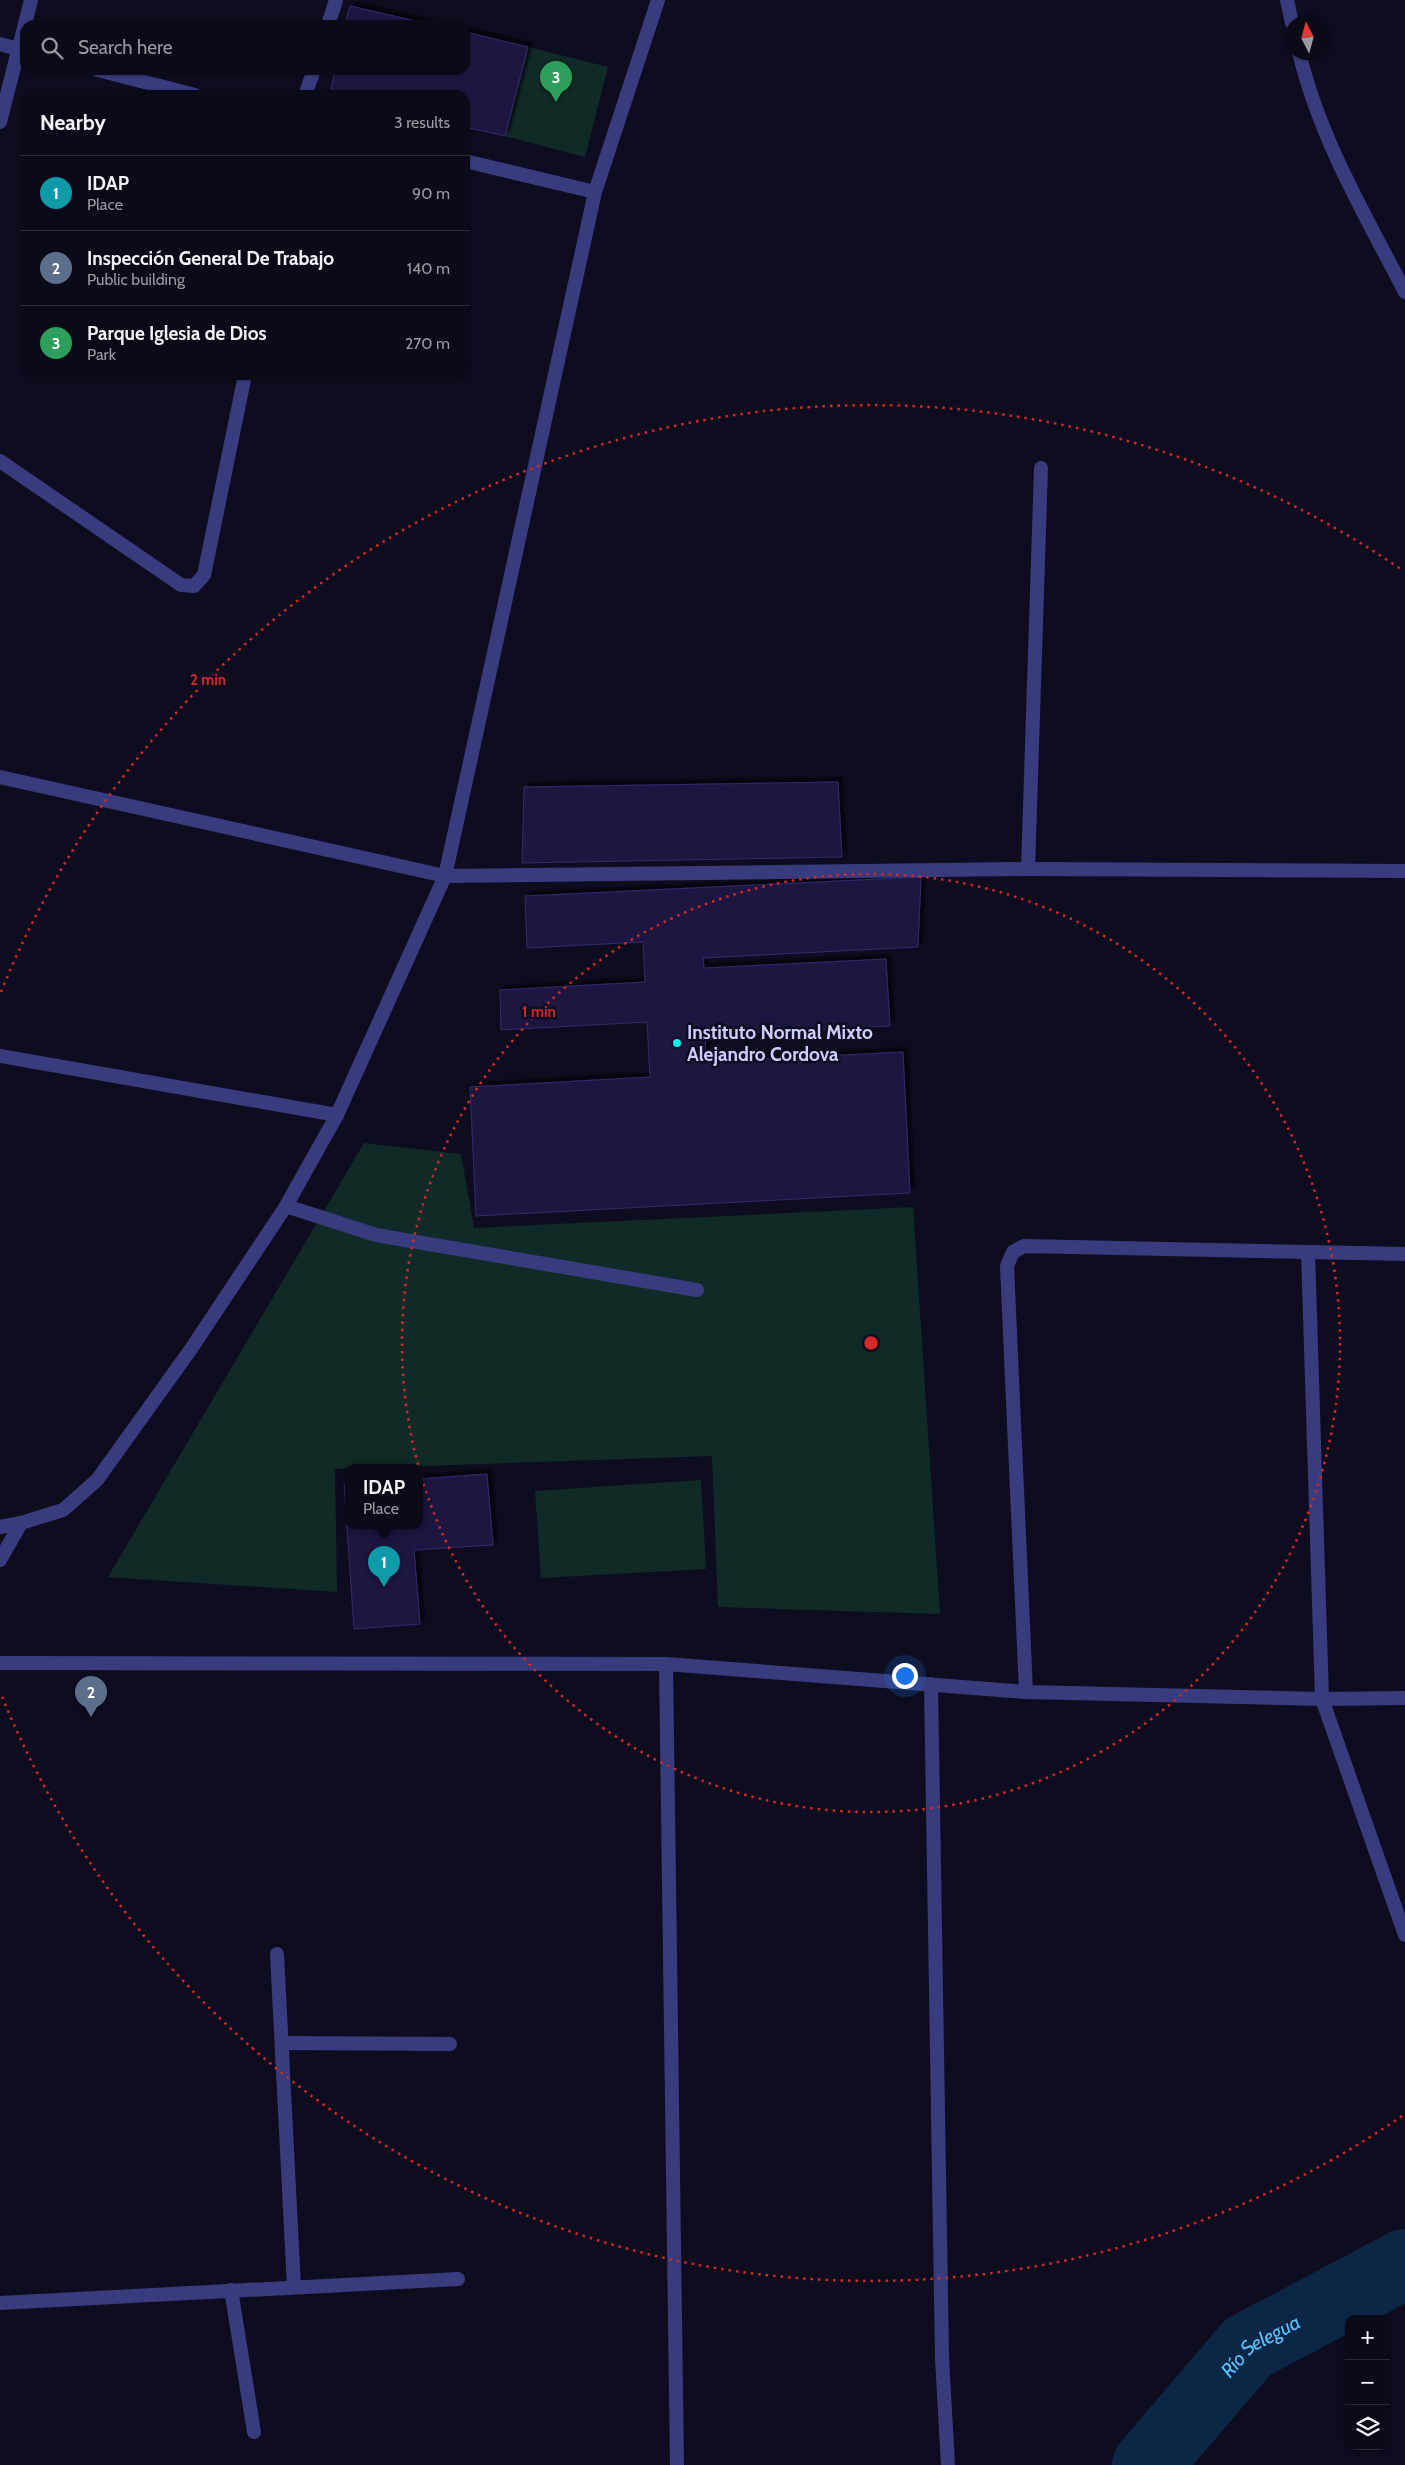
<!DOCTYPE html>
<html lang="en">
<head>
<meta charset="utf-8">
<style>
  :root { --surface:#0a0a18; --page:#181825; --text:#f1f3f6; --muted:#999aa2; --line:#2a2b37; --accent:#02f5f6 }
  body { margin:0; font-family:Cabin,sans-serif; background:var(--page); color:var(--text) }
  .controls { position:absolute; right:15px; bottom:15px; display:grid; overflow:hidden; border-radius:10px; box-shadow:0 1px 4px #0004 }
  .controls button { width:45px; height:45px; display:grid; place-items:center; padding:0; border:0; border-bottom:1px solid var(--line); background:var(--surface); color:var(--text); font:25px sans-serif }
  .compass { position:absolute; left:1285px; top:15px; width:45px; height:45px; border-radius:50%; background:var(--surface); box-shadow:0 1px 4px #0004; rotate:354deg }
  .you { position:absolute; left:904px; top:1675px; width:18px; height:18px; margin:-12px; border:4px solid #fff; border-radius:50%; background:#1a73e8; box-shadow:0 0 0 8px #1a73e833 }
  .badge { display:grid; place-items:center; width:32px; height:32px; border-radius:50%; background:var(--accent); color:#fff; font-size:16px; font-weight:700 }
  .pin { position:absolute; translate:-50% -41px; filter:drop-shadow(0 1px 2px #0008) }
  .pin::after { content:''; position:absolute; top:26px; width:18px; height:15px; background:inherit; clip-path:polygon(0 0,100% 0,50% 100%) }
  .popup { position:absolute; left:345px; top:1464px; width:78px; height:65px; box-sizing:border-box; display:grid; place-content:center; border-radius:10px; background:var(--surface); filter:drop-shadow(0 1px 4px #0005); font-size:16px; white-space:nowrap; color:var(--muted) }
  .popup b { font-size:19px; color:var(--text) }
  .popup::after { content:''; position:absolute; left:50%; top:100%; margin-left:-10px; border:10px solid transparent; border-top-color:var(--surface) }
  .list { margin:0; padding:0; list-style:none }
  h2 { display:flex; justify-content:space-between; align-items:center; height:65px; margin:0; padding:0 20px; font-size:21px }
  h2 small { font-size:16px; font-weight:400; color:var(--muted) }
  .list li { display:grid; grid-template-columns:32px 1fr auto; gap:15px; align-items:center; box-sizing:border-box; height:75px; padding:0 20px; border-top:1px solid var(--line) }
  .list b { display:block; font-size:19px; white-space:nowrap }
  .list p { margin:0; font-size:16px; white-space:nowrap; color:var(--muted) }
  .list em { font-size:16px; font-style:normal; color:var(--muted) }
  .icon { flex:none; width:28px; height:28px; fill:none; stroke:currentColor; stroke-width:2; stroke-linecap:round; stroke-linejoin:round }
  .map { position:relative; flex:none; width:1405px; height:2465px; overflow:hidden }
  .search { position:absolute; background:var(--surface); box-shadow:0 1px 4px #0004; left:20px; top:20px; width:450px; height:55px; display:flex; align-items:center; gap:12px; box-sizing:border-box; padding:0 18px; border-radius:15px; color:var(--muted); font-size:19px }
  .panel { position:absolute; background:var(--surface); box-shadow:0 1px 4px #0004; left:20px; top:90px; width:450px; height:290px; border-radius:15px }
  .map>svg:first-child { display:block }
  .green { fill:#102a27 }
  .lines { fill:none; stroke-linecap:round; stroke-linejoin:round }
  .river { stroke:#0c2745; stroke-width:70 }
  .building { fill:#1d1941; stroke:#322b6d; filter:url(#shadow) }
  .service { stroke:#383c7f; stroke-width:14 }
  .minor { stroke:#383c7f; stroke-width:14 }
  .ring { fill:none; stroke:#d62828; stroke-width:2.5; stroke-dasharray:2.5 5 }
  .poi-dot { fill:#02f5f6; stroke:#0e0d20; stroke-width:2 }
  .labels { text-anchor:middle; stroke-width:5; stroke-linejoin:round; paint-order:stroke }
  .poi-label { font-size:19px; font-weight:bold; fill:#cecdff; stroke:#0e0d20; text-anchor:start }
  .water-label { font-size:20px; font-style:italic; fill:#5bc2fe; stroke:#0e0d20 }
  .centre { fill:#d62828; stroke:#0e0d20; stroke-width:2.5 }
  .ring-label { font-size:15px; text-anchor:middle; font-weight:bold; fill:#d62828; stroke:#0e0d20; stroke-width:5; stroke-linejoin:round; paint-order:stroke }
</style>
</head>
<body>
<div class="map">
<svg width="1405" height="2465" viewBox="0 0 1405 2465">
  <defs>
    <filter id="shadow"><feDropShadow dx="4.5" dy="-4.5" stdDeviation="1" flood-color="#0009"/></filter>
  </defs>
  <rect width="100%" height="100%" fill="#0e0d20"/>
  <g class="green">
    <polygon points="528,47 608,67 585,157 505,136"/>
    <polygon points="364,1143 461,1154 474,1228 913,1207 940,1614 718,1607 712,1456 335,1469 337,1592 108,1577"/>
    <polygon points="701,1480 706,1569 541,1578 535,1491"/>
  </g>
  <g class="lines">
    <path class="river" id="s1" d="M 1147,2465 L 1248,2347 L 1405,2264"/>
  </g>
  <g class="building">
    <polygon points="350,6 433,25 345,25"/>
    <polygon points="465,32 528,47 505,136 465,127 465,95 330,95 335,70 465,70"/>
    <polygon points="838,782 842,857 522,863 524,787"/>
    <polygon points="921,877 918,947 703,958 704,968 886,959 890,1026 705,1035 706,1062 903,1052 910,1193 476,1216 470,1087 650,1077 647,1022 501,1030 500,990 645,982 643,942 527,948 525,896"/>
    <polygon points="487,1474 493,1545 414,1550 420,1624 354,1629 344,1484 349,1484 349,1526 419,1526 419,1479"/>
  </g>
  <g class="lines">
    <polyline class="service" points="286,1206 376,1235 697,1290"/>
    <g class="minor">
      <polyline points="1287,0 1292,23"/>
      <polyline points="328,25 336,0"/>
      <polyline points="0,44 24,51"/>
      <path d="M 1299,52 C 1319,137 1365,215 1405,292"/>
      <polyline points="98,70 195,95"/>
      <polyline points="305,95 314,70"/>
      <polyline points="0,122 31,0"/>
      <polyline points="465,161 595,192"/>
      <polyline points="0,461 181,585 194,586 204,575 245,375"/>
      <polyline points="0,777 445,876 1028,869 1405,871"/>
      <polyline points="1028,869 1041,468"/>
      <polyline points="0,1056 337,1115"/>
      <polyline points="1308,1252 1322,1699 1405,1935"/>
      <polyline points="0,1527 21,1523 63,1510 97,1480 191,1349 286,1206 337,1115 445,876 595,192 658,0"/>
      <polyline points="0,1560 21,1523"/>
      <polyline points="0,1663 666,1664 1026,1692 1322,1699 1405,1698"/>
      <polyline points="666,1664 677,2465"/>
      <polyline points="931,1684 942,2358 948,2465"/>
      <polyline points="1026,1692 1007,1266 1013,1252 1024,1246 1405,1254"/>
      <polyline points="277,1954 294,2287"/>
      <polyline points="282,2043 450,2044"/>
      <polyline points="231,2290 254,2432"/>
      <polyline points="0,2303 458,2279"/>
    </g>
  </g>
  <g class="ring">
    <circle cx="871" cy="1343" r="469"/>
    <path d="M1402 2116A938 938 0 0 1 1 1694M1 992A938 938 0 0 1 1402 570"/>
  </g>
  <circle class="poi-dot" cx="677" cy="1043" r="5"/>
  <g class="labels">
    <g class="poi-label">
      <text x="687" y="1039">Instituto Normal Mixto<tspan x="687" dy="22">Alejandro Cordova</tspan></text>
    </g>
    <g class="water-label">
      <text dy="7" stroke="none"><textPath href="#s1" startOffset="166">Río Selegua</textPath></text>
    </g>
  </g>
  <circle cx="871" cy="1343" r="8" class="centre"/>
  <g class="ring-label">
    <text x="208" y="685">2 min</text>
    <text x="539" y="1017">1 min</text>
  </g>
</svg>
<div class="controls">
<button>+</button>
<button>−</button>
<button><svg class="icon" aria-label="layers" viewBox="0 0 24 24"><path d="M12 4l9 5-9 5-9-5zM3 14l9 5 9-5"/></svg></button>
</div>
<svg class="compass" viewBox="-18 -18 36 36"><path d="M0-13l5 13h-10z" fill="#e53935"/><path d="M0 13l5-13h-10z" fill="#999aa2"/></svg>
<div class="you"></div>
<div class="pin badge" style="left:384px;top:1587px;background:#0f9aa8">1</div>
<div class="popup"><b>IDAP</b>Place</div>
<div class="pin badge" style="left:91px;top:1717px;background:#5c6f8a">2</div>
<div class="pin badge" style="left:556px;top:102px;background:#2e9e5b">3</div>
<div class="search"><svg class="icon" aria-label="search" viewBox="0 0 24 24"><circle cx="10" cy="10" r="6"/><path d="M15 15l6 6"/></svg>Search here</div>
<section class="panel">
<h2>Nearby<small>3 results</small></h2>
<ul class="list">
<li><span class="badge" style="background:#0f9aa8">1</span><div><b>IDAP</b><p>Place</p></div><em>90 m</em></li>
<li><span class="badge" style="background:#5c6f8a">2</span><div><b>Inspección General De Trabajo</b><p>Public building</p></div><em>140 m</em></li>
<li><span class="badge" style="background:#2e9e5b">3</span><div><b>Parque Iglesia de Dios</b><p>Park</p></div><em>270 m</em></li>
</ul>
</section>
</div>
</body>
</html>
